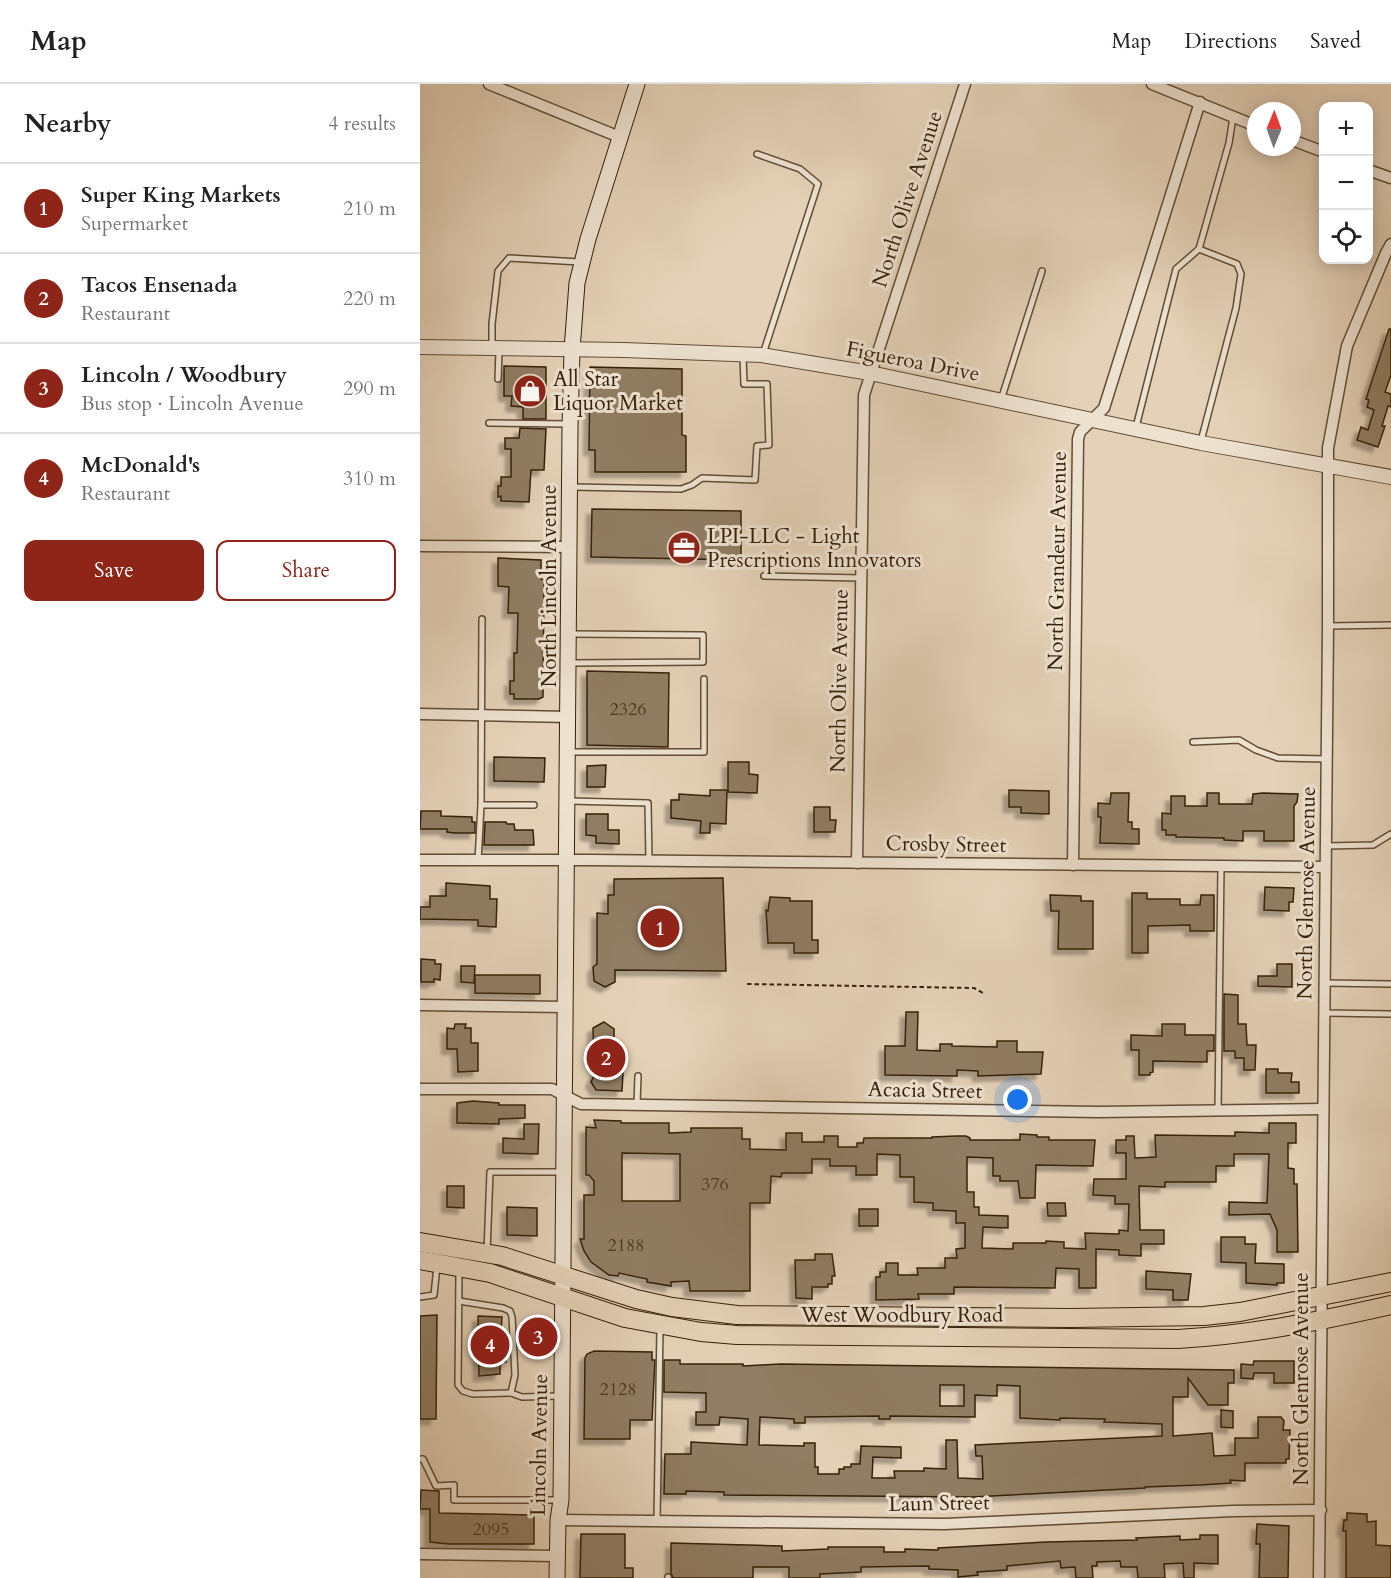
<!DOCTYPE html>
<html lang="en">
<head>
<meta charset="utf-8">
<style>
  :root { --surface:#fff; --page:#f6f6f6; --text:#222; --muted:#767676; --line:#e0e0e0; --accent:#8f2418 }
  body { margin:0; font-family:Cardo,serif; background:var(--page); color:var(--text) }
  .controls { position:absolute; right:18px; top:18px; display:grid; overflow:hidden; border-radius:12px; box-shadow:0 3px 15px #0003 }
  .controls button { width:54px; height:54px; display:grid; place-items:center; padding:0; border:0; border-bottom:2px solid var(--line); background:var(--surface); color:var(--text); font:30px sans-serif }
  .compass { position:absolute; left:827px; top:18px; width:54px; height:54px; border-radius:50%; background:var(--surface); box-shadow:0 3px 15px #0003; rotate:1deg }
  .you { position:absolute; left:598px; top:1016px; width:21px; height:21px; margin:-15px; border:4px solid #fff; border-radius:50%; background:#1a73e8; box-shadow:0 0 0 9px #1a73e833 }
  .badge { display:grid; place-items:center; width:39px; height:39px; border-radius:50%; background:var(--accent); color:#fff; font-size:20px; font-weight:700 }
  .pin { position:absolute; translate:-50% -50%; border:3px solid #fff; box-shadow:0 2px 6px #0006 }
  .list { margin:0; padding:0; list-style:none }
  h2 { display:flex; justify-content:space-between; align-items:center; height:78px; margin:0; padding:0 24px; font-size:26px }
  h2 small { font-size:20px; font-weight:400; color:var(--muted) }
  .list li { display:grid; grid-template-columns:39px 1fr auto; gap:18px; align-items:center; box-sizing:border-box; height:90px; padding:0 24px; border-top:2px solid var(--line) }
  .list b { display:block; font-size:22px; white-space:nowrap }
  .list p { margin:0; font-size:20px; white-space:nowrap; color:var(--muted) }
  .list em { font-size:20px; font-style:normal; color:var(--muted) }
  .actions { display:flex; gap:12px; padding:18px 24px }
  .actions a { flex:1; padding:14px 0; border:2px solid var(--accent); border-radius:12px; text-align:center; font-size:21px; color:var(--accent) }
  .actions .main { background:var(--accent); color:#fff }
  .icon { flex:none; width:33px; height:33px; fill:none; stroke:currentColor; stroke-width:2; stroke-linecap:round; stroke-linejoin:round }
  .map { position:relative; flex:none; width:971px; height:1494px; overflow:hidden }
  header { display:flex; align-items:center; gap:36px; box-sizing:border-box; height:84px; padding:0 30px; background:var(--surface); border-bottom:2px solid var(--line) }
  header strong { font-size:28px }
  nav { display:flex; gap:33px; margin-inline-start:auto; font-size:21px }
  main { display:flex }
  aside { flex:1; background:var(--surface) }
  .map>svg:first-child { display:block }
  .building { fill:#907d63; stroke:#362109; stroke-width:1.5; fill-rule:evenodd; filter:url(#shadow) }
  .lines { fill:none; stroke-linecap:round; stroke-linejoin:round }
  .service-casing { stroke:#624d34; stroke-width:8 }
  .minor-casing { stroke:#624d34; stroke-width:13 }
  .tertiary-casing { stroke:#624d34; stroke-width:16 }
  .secondary-casing { stroke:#362109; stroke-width:17 }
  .primary-casing { stroke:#362109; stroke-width:20 }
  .path { stroke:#362109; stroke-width:2; stroke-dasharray:4.5 3; stroke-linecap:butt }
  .service { stroke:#ede1d0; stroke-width:5 }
  .minor { stroke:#ede1d0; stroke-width:10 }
  .tertiary { stroke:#ede1d0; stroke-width:14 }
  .secondary { stroke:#ede1d0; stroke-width:15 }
  .primary { stroke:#e4d1b7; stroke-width:18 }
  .labels { text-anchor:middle; stroke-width:6; stroke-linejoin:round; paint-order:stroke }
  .number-label { font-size:18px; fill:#4c3820 }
  .street-label { font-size:21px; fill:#362109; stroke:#ede1d0 }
  .poi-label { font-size:21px; fill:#362109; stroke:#ede1d0; text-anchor:start }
</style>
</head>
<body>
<header>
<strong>Map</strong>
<nav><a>Map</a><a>Directions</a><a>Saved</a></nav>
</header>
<main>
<aside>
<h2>Nearby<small>4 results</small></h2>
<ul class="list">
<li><span class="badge">1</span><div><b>Super King Markets</b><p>Supermarket</p></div><em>210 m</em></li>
<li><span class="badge">2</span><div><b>Tacos Ensenada</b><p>Restaurant</p></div><em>220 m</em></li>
<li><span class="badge">3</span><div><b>Lincoln / Woodbury</b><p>Bus stop · Lincoln Avenue</p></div><em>290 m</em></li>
<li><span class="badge">4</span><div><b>McDonald's</b><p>Restaurant</p></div><em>310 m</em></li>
</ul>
<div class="actions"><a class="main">Save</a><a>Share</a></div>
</aside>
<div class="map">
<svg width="971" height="1494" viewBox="0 0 971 1494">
  <defs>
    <filter id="shadow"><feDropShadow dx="-5.5" dy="5.5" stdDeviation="1.5" flood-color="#0004"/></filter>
  </defs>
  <rect width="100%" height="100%" fill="#e4d1b7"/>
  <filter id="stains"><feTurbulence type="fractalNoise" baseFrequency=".00333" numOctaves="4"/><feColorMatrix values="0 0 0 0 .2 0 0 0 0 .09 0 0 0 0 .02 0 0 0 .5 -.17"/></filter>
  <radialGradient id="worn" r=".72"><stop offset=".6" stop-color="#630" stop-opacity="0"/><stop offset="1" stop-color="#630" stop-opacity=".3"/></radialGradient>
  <g class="building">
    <polygon points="969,245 971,245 971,291 965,308 971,310 971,323 968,322 962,342 965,342 958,363 937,356 941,343 948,346 954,326 947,323 949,316 946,315"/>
    <polygon points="84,282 126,283 126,335 103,335 103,323 91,322 92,312 84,312"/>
    <polygon points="170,283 262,285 262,351 266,352 266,388 175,388 175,366 169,366"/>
    <polygon points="100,344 126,345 124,386 111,386 109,418 81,417 81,412 78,413 78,402 81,402 81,393 91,393 91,365 85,365 85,354 99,354"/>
    <polygon points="172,425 321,427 321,476 171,473"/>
    <polygon points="78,474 121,476 121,495 124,496 123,613 119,615 94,615 94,610 90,610 90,597 94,597 94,569 97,569 98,529 88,529 89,503 78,502"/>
    <polygon points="167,587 249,589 248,663 167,661"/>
    <polygon points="74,673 125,674 124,698 74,697"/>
    <polygon points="308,678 329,678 329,690 338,691 337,709 308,708"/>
    <polygon points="186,681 185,703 167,703 167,682"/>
    <polygon points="290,706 307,706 306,740 290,739 290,749 280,749 281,737 251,734 251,716 259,716 259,710 290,712"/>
    <polygon points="589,706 629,707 629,730 601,729 601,723 589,723"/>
    <polygon points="691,709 709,709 708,738 712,738 712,745 719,745 719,760 680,759 681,733 678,733 678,719 690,720"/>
    <polygon points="787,709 799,709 799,720 832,720 833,710 843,709 878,710 877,718 874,722 874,757 844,757 844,747 823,747 823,757 804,756 804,754 756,753 756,751 746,751 746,746 742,746 742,729 751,730 751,712 765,712 765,722 787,722"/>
    <polygon points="394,723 410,723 410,736 416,736 415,748 394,748"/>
    <polygon points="1,727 21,727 21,732 52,733 52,738 55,738 55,749 34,749 27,748 27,745 0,745"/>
    <polygon points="166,730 188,730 188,746 199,746 199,760 176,759 176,752 166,751"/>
    <polygon points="65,738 86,738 87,740 94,740 95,746 113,746 114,761 64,761"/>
    <polygon points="303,794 306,887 195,886 195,898 185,903 174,897 173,883 177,880 177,829 188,830 188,811 194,811 194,795"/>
    <polygon points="26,799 70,802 70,815 77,815 76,843 58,842 58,836 0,835 0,823 10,823 10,812 26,812"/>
    <polygon points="845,803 874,804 873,818 869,818 869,827 844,826"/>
    <polygon points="712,809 727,809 727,815 760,815 760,821 780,821 781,811 794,811 794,847 770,847 770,841 728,842 728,869 712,869"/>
    <polygon points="630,811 661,812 661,817 673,817 673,865 638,865 639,827 631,827"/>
    <polygon points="350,813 370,814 370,817 392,817 392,856 398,856 398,869 374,869 374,859 348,859 346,826 348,827"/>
    <polygon points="1,875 15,876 15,880 21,880 20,896 14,895 14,898 1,898"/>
    <polygon points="857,880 872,880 872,903 838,902 838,892 857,892"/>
    <polygon points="41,882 55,882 54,899 41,898"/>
    <polygon points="55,891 120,891 120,910 55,909"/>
    <polygon points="804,910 818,911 818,940 826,940 827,961 836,961 835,986 824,986 824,974 815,974 815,967 804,967"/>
    <polygon points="486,928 498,928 497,966 520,967 520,960 532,960 532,962 577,963 577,957 597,957 597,968 623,968 621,990 558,992 558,987 537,986 537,992 465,991 465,962 485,962"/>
    <polygon points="184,938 194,945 194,988 203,989 202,1007 176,1006 171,998 180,980 174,980 173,944"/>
    <polygon points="35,940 46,940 45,944 51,944 51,959 58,959 58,987 38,988 37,965 27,965 27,944 34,945"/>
    <polygon points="742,940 765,940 765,951 794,951 794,967 787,967 787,978 733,977 733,988 730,989 730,991 719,991 719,966 711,966 711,951 742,952"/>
    <polygon points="846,985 858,985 858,989 872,989 871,998 879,998 879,1009 846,1009"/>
    <polygon points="53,1017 79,1019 79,1021 105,1021 105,1034 79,1035 79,1040 37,1039 37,1019"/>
    <path d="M 174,1036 L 201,1037 L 201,1039 L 249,1039 L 249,1049 L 271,1048 L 271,1044 L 322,1044 L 322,1055 L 330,1055 L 330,1065 L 366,1066 L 366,1049 L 382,1049 L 382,1058 L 404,1058 L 404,1052 L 418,1052 L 418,1063 L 437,1063 L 437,1059 L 443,1059 L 444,1054 L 512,1054 L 512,1053 L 537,1052 L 546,1052 L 550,1054 L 550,1056 L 600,1056 L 600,1050 L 617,1051 L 617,1053 L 629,1053 L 629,1056 L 675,1056 L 673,1082 L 616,1081 L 615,1114 L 600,1114 L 598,1097 L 580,1097 L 580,1092 L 573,1092 L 573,1074 L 547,1073 L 547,1108 L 554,1108 L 554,1123 L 559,1123 L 559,1131 L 588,1132 L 588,1144 L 563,1143 L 562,1164 L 593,1165 L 593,1159 L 626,1159 L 626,1157 L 644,1158 L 644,1164 L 666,1165 L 665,1149 L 699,1150 L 699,1146 L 708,1147 L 709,1120 L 695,1120 L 695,1112 L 673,1111 L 674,1095 L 706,1095 L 706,1069 L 696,1069 L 696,1056 L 706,1056 L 706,1052 L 714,1052 L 715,1074 L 736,1073 L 735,1051 L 815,1052 L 815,1048 L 849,1049 L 849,1039 L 876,1039 L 876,1059 L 868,1059 L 868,1084 L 874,1085 L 874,1100 L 877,1100 L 878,1168 L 857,1168 L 857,1146 L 850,1130 L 809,1131 L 809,1118 L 847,1119 L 849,1070 L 814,1070 L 814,1082 L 796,1082 L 796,1098 L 745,1098 L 745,1103 L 719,1102 L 720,1146 L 744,1146 L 744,1160 L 721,1160 L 721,1172 L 699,1171 L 699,1166 L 676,1165 L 676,1204 L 659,1204 L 659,1185 L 636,1184 L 635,1204 L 534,1203 L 534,1210 L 498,1210 L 499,1215 L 456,1216 L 456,1193 L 460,1193 L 460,1188 L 466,1188 L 466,1179 L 478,1179 L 478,1191 L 498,1191 L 497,1184 L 525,1184 L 525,1174 L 537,1174 L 536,1165 L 545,1164 L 545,1139 L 536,1139 L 536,1127 L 513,1126 L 513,1119 L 494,1118 L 494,1093 L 480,1093 L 480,1071 L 457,1070 L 457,1091 L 436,1091 L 436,1082 L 410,1082 L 410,1075 L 392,1075 L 392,1089 L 362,1089 L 361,1093 L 351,1092 L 350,1119 L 330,1119 L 330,1207 L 270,1207 L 269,1197 L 251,1198 L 251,1202 L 227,1198 L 227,1195 L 199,1189 L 198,1192 L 189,1191 L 171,1178 L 164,1167 L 160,1155 L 164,1155 L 164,1111 L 174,1111 L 174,1097 L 169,1091 L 166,1091 L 166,1043 L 176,1044 ZM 202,1069 L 260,1070 L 260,1117 L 202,1117 Z"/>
    <polygon points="104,1040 119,1040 118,1070 83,1069 83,1054 104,1055"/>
    <polygon points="27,1102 44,1102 44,1124 27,1123"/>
    <polygon points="627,1119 645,1119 646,1132 628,1132"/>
    <polygon points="87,1123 117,1124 117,1152 87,1151"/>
    <rect x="439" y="1125" width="19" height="17"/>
    <polygon points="801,1153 825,1153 825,1160 836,1160 835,1179 864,1180 864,1199 857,1199 857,1201 826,1199 826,1179 801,1178"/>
    <polygon points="395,1170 412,1170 415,1192 412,1192 412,1200 408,1200 408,1203 392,1203 392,1215 376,1214 375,1176 395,1176"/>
    <polygon points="726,1187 771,1190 768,1216 753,1216 753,1206 726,1205"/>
    <polygon points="17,1231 16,1335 0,1335 0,1232"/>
    <polygon points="58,1232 82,1233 81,1248 86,1248 86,1278 80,1278 80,1290 59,1292"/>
    <polygon points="174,1267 232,1268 232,1276 235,1276 232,1336 210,1336 210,1355 164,1355 165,1274 167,1270"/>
    <path d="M 244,1276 L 260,1276 L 260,1280 L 323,1280 L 323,1282 L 361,1280 L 814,1286 L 814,1299 L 808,1299 L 808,1321 L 788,1321 L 768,1294 L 768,1313 L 753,1313 L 753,1352 L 792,1349 L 794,1372 L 815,1371 L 815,1354 L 838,1354 L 838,1333 L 861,1333 L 864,1337 L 863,1346 L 870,1346 L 869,1375 L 866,1375 L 866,1379 L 825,1379 L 825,1397 L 810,1396 L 811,1399 L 780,1401 L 725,1403 L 725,1404 L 552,1413 L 304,1411 L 304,1408 L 266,1407 L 266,1410 L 244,1410 L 245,1370 L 271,1370 L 271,1358 L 327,1361 L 328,1335 L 300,1333 L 299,1341 L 276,1341 L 276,1328 L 286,1328 L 286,1309 L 244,1308 ZM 520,1301 L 544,1301 L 544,1322 L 520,1322 ZM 577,1301 L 600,1302 L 600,1334 L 640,1336 L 640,1334 L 685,1335 L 684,1338 L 742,1340 L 742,1352 L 555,1361 L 556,1372 L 562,1372 L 563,1395 L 538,1394 L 537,1356 L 526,1356 L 526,1385 L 504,1384 L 504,1387 L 474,1387 L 475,1394 L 452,1394 L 453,1373 L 481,1374 L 481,1363 L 441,1362 L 440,1380 L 431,1380 L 431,1383 L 424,1383 L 424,1385 L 419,1385 L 419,1390 L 398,1390 L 398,1383 L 395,1383 L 395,1359 L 384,1359 L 384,1362 L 339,1361 L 340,1333 L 374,1335 L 374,1339 L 385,1339 L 385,1333 L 459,1332 L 459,1335 L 470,1335 L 470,1332 L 555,1333 L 555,1311 L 577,1312 Z"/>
    <polygon points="834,1277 874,1277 874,1299 854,1299 854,1289 834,1289 833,1295 821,1294 821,1280 833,1281"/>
    <polygon points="801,1326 813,1327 813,1344 801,1343"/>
    <polygon points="1,1406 19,1407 19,1429 114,1431 114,1460 29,1460 10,1458 10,1425 0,1425"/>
    <polygon points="927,1429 947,1430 947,1438 956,1437 956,1461 971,1462 971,1494 926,1494 926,1447 923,1447 924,1436 927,1436"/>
    <polygon points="837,1440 869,1442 868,1494 839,1494 840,1460 836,1460"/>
    <polygon points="161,1450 205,1450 205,1484 213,1484 213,1494 160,1494"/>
    <polygon points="780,1451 798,1451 798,1480 774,1479 774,1494 764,1494 763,1479 744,1480 745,1494 718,1494 717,1483 701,1483 700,1477 677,1478 677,1482 672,1482 673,1494 656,1494 655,1483 641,1484 640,1477 587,1482 587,1486 557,1488 558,1491 538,1493 538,1486 509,1485 509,1482 441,1483 441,1488 400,1490 400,1494 369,1494 369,1483 333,1483 333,1494 253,1494 251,1489 251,1459 362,1462 362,1467 408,1465 408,1463 464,1463 464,1468 485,1468 485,1465 518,1466 518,1464 626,1458 717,1456 716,1454 760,1452 760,1456 780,1455"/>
  </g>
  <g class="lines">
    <defs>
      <g id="service">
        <polyline points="337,70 380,85 398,100 343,270"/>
        <polyline points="779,165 817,180 821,190 816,224 781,357"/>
        <polyline points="72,263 72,240 78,187 89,174 160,178"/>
        <polyline points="78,295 79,267"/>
        <polyline points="581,316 622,187"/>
        <polyline points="69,339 149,340"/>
        <polyline points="716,343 756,185 779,165 809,59 813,33"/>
        <polyline points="151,403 261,405 272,401 282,394 335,396 337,362 349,361 347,300 324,300 323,272"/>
        <polyline points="344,492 440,494"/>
        <polyline points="908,542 971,541"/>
        <polyline points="151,550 283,551 283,578 151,579"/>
        <polyline points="773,658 819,656 836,666 858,674 907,675"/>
        <polyline points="150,668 284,668 284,595"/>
        <polyline points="150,717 228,719 229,778"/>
        <polyline points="61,721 62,535"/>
        <polyline points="906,762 953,761 971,750"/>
        <polyline points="58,777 61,721 114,721"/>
        <polyline points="904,899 971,900"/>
        <polyline points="904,929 971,930"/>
        <polyline points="217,1020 218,992"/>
        <polyline points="798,1026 801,782"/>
        <polyline points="67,1168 70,1088 144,1088"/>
        <polyline points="39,1188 38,1301 43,1307 53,1310 91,1309 102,1313 139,1312"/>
        <polyline points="0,1213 14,1211 17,1182"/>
        <polyline points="39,1217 83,1224 90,1227 92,1233 95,1291 91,1309"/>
        <polyline points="0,1375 3,1375 16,1402 34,1401 34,1416 138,1416"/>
        <polyline points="237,1437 240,1243"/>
        <polyline points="248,1494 248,1493"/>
      </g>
      <g id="minor">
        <polyline points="69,0 202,54"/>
        <polyline points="732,0 836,42"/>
        <polyline points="872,56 904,68"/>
        <polyline points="948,86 971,94"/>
        <polyline points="0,462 150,463"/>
        <polyline points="0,630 149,633"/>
        <polyline points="0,776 171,776 905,783"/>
        <polyline points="437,779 444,311 545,0"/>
        <polyline points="653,781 658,355 660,348 684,324 780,18"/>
        <polyline points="0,921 145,923"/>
        <polyline points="0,1005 132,1005 161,1020 678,1028 902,1025"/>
        <polyline points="138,1436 525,1440 813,1427 901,1426"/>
        <polyline points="0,1470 137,1472"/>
        <polyline points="899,1494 908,542 908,364 927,262 966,169 971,160"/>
      </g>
      <polyline id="tertiary" points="0,263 204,266 341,271 450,289 781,359 971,393"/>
      <polyline id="secondary" points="137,1494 138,1436 141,1416 150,343 152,266 157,199 168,155 217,0"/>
      <g id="primary">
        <polyline points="0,1158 82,1172 216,1215 252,1223 317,1231 651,1234 784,1232 820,1228 971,1198"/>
        <path d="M 0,1176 L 70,1189 L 205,1234 L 281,1248 L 317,1251 L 758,1255 C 831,1251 900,1237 971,1221"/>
      </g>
    </defs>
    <use href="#service" class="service-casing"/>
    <use href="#minor" class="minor-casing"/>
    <use href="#tertiary" class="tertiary-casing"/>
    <use href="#secondary" class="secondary-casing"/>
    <use href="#primary" class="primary-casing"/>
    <polyline class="path" points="327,900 554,904 565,910"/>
    <use href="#service" class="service"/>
    <use href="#minor" class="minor"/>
    <use href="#tertiary" class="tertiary"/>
    <use href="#secondary" class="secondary"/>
    <use href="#primary" class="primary"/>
  </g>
  <defs>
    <symbol id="shop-disc" viewBox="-11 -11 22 22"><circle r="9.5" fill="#8f2418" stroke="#ede1d0"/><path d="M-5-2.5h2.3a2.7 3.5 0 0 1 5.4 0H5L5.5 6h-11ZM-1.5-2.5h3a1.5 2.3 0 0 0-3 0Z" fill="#fff"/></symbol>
    <symbol id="office-disc" viewBox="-11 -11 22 22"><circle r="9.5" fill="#8f2418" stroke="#ede1d0"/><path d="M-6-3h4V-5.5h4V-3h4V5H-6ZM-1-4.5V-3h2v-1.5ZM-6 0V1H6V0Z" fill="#fff"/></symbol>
  </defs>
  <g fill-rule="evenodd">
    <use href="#shop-disc" x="91" y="288" width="38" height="38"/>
    <use href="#office-disc" x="245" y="445" width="38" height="38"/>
  </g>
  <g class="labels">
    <g class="number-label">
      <text x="208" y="631">2326</text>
      <text x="295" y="1106">376</text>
      <text x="206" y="1167">2188</text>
      <text x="198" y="1311">2128</text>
      <text x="71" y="1451">2095</text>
    </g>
    <g class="street-label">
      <text transform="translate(487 115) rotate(-72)" y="7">North Olive Avenue</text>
      <text transform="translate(493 277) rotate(11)" y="7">Figueroa Drive</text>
      <text transform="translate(637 477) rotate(-89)" y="7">North Grandeur Avenue</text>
      <text transform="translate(129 502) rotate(-90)" y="7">North Lincoln Avenue</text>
      <text transform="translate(419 597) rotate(-89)" y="7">North Olive Avenue</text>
      <text transform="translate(526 760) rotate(1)" y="7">Crosby Street</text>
      <text transform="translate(886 809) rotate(-89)" y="7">North Glenrose Avenue</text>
      <text transform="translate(505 1006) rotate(1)" y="7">Acacia Street</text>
      <text x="482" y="1238">West Woodbury Road</text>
      <text transform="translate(881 1295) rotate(-90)" y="7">North Glenrose Avenue</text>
      <text transform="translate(119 1361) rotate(-89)" y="7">Lincoln Avenue</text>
      <text transform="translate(519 1419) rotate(-1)" y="7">Laun Street</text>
    </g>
    <g class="poi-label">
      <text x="133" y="302">All Star<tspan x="133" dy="24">Liquor Market</tspan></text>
      <text x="287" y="459">LPI-LLC - Light<tspan x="287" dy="24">Prescriptions Innovators</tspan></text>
    </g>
  </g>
  <rect width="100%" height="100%" filter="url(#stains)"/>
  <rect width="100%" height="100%" fill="url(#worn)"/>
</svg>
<div class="controls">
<button>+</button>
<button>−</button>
<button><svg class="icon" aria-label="locate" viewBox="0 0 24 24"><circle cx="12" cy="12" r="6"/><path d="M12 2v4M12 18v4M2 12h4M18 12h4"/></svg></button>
</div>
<svg class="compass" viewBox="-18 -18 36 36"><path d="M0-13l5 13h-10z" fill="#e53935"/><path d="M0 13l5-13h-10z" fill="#767676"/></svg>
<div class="you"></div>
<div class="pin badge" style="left:240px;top:844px">1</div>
<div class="pin badge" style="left:186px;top:974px">2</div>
<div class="pin badge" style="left:118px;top:1253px">3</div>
<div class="pin badge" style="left:70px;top:1261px">4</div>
</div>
</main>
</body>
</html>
